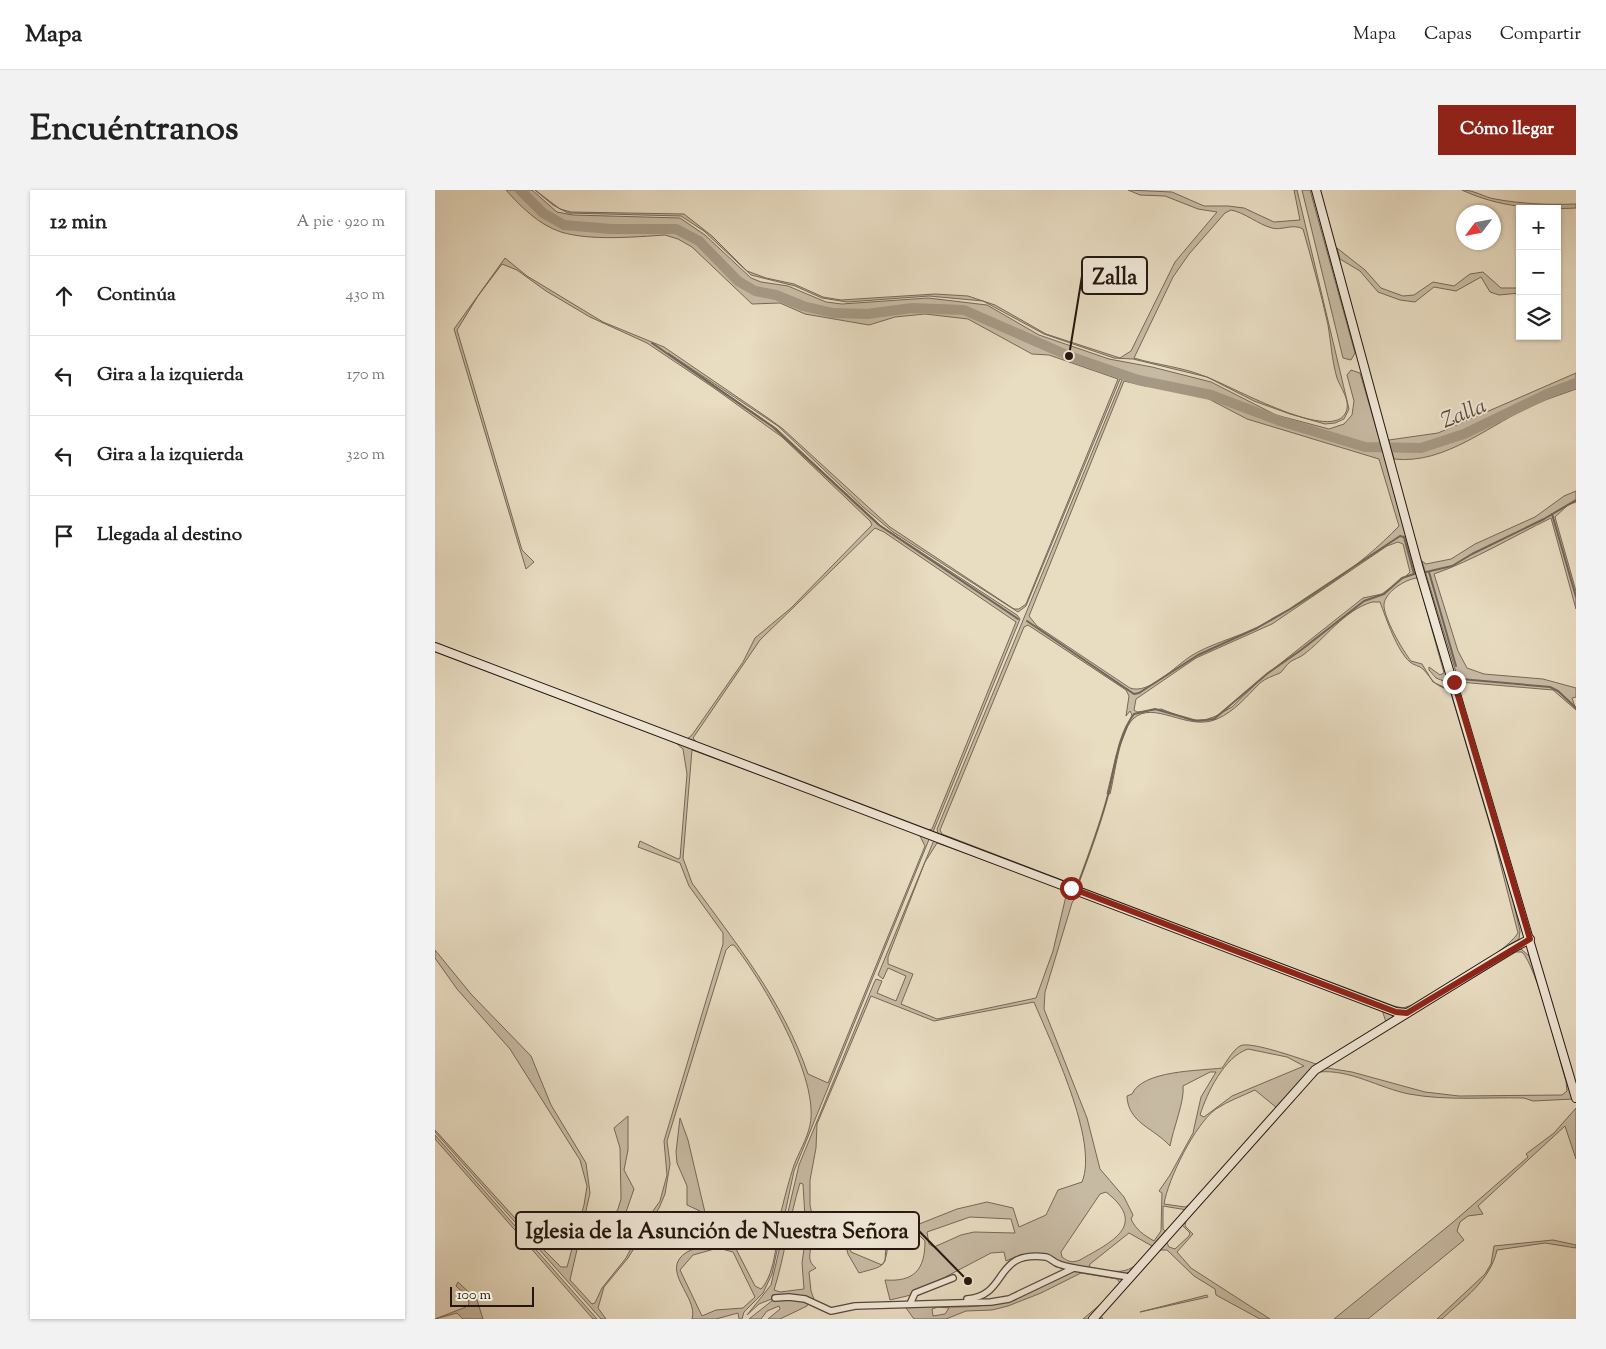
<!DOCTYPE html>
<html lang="es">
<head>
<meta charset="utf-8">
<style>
  :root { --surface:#fff; --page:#f2f2f2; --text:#222; --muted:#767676; --line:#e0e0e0; --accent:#8f2418 }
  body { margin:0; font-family:"Sorts Mill Goudy",serif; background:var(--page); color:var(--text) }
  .controls { position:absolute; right:15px; top:15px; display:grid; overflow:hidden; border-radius:0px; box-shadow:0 1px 4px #0004 }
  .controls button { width:45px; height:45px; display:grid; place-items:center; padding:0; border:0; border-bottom:1px solid var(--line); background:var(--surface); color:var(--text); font:25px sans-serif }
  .compass { position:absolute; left:1021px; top:15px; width:45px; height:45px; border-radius:50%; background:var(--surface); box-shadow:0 1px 4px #0004; rotate:238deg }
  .scale { position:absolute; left:15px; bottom:12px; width:84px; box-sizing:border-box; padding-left:5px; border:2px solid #231610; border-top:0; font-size:14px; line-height:18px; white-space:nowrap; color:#231610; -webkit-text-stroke:4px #f0e8d7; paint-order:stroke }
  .stop { position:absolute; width:15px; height:15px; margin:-11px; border:4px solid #8f2418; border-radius:50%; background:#fff }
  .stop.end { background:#8f2418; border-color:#fff; box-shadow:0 1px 5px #0008 }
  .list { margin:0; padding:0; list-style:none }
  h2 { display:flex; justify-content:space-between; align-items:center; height:65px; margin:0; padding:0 20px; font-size:21px }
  h2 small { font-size:16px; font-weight:400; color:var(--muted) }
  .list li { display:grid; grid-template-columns:32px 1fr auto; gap:15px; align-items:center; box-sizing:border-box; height:80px; padding:0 20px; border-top:1px solid var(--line) }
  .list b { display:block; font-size:19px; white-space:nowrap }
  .list em { font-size:16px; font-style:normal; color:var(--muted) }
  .icon { flex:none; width:28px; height:28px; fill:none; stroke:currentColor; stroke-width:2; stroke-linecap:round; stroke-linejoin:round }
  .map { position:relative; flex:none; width:1141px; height:1129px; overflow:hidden; border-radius:0px }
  header { display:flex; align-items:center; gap:30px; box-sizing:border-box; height:70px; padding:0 25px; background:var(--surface); border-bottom:1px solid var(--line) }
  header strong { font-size:24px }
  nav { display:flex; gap:28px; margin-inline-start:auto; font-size:18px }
  .intro { display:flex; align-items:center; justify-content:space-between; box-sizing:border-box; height:120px; padding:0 30px }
  h1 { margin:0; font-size:35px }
  .button { padding:12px 22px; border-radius:0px; background:var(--accent); color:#fff; font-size:18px; font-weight:700 }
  main { display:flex; gap:30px; padding:0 30px }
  aside { flex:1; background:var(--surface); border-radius:0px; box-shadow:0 1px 4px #0004 }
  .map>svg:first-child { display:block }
  .green { fill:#c7baa3; stroke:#75685a; fill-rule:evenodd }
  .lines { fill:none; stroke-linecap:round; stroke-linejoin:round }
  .stream { stroke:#716556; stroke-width:2 }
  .river { stroke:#a59985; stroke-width:10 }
  .street-casing { stroke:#54483c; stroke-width:8 }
  .secondary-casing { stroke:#231610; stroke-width:10 }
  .street { stroke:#f0e8d7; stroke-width:5.5 }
  .secondary { stroke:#f0e8d7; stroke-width:8 }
  .route { stroke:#8f2418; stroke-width:6 }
  .labels { text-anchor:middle; stroke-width:4; stroke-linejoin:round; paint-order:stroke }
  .water-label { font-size:22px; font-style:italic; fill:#574a3f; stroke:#f0e8d7 }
  .leader { fill:none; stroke:#231610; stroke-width:2 }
  .callout-dot { fill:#231610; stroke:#f0e8d7; stroke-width:2 }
  .callout { fill:#f0e8d7; stroke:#231610; stroke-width:2 }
  .callout-label { font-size:22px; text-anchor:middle; font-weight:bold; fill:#231610 }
</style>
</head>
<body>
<header>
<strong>Mapa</strong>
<nav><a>Mapa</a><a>Capas</a><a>Compartir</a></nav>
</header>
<div class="intro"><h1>Encuéntranos</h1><a class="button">Cómo llegar</a></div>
<main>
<aside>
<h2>12 min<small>A pie · 920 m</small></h2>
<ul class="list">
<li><svg class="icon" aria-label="ahead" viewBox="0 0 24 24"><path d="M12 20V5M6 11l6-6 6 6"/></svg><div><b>Continúa</b></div><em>430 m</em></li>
<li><svg class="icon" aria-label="left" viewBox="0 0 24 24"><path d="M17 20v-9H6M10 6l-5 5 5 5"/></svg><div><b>Gira a la izquierda</b></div><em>170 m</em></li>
<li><svg class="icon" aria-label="left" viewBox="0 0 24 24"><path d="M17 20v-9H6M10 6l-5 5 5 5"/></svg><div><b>Gira a la izquierda</b></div><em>320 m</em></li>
<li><svg class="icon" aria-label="arrive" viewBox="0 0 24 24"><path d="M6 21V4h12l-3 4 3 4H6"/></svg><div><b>Llegada al destino</b></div></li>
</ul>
</aside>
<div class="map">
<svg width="1141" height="1129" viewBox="0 0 1141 1129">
  <rect width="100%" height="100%" fill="#e8dcc1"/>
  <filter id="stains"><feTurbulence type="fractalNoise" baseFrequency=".004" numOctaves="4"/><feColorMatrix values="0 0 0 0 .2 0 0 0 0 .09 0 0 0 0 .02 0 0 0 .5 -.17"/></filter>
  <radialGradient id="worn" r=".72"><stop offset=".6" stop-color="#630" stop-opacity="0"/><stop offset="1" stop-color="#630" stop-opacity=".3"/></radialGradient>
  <g class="green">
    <path d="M 71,0 L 97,0 L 122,22 L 138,25 L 245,28 L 270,45 L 316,88 L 326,92 L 353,96 L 391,112 L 407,114 L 493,108 L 552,115 L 604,145 L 674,169 L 717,177 L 776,192 L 841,225 L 894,239 L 909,234 L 917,225 L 919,211 L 912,185 L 916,180 L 925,183 L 1014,487 L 1011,492 L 1001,488 L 994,480 L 994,477 L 1005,485 L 1009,483 L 983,390 L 981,388 C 970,390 951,401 949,414 C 948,427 968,461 976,471 L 987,474 L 998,492 L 1017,501 L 1073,689 L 1085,741 L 1084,749 L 975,819 L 960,819 L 503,644 L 502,639 L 687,190 L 685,189 L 591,416 L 583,422 L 458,342 L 428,317 L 343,236 L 233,163 L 342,239 L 446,336 L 582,425 L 585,429 L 498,642 L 494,642 L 0,453 L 252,549 L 257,545 L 308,472 L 320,448 L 356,418 L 437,335 L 435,331 L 347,247 L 279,198 L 212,153 L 155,127 L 111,101 L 82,80 L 67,74 L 43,106 L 22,140 L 87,360 L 99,372 L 91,379 L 19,139 L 70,68 L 92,86 L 168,132 L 229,157 L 333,228 L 348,239 L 455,337 L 579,419 L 584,419 L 591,414 L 683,189 L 614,165 L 597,164 L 533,129 L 490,124 L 460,127 L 434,135 L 370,124 L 345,113 L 317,114 L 257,57 L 243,49 L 230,45 C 199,47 155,51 126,42 C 104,35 85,16 71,0 ZM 689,191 L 710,196 L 751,200 L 770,207 L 812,229 L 944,269 L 964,336 C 924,378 870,413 819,439 C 799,448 773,455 756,466 C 740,476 714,505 695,498 L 602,436 L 594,426 ZM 440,338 L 449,342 L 581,432 L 497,639 L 493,640 L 263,554 L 258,548 L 325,450 ZM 963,352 L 968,354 L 975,382 L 971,386 L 947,404 L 928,408 L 827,488 L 797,517 L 781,526 L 770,530 L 755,530 L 726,519 L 702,522 L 699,520 L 701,509 L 761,468 L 837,434 L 952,356 ZM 937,412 L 945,412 C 951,428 962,461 975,472 C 978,475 985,476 988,479 C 999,491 998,495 1015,500 L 1059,649 L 1083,743 C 1069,765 1001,800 977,815 L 968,818 L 959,816 L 646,698 L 641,693 L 640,695 L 507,644 L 505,640 L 589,437 L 593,435 L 691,500 L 694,506 L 691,526 L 695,521 L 697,525 L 681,566 L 672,604 L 675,604 C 680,584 684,543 698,529 C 719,509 752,542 782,529 C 800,521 811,507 825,493 C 831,488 838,486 845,483 C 848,481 851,475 855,472 C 859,469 864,468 868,465 C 891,448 908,421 937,412 Z"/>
    <path d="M 100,0 L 125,19 L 136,22 L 249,24 L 277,46 L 312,81 L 331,88 L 359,94 L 388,107 L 406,110 L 500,104 L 533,106 L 560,115 L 611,144 L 685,168 L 696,161 L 740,72 L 782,22 L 763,19 L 730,6 L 705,5 L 693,0 L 737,2 L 769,16 L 793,16 L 809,18 L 839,32 L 865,30 L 859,0 L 862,0 L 914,219 L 909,229 L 900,233 L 890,234 L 855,224 L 819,211 L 772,187 L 698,169 L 679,168 L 609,144 L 548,111 L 494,106 L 412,112 L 387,108 L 360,96 L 316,85 L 269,41 L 246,26 L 133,23 L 118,15 ZM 796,20 C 811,23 822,34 837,38 C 846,41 858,33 868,39 C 877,71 886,103 893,135 C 896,153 897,171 902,188 C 906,199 917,212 910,224 C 893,252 793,194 769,186 C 747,177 722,175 699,168 L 738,87 L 754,64 L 790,23 Z"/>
    <polygon points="867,0 875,0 920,163 916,170 908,168"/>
    <path d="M 1027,0 C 1040,0 1048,7 1060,9 C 1087,14 1113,15 1141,14 L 1141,18 C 1102,20 1063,17 1027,0 Z"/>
    <polygon points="902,58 930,80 946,98 968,106 979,105 998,92 1019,96 1035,84 1048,82 1066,98 1085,98 1085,103 1064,105 1055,102 1046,87 1021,101 999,97 980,112 965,110 943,102 925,81 905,69"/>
    <path d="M 1141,183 L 1141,199 C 1128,204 1114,208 1101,214 C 1056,233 1011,275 959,269 L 954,250 L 1003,243 Z"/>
    <path d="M 1141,301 L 1141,312 L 1133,315 L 1120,327 L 1141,401 L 1141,419 L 1116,328 C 1077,347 1039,370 999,384 L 1023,461 L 1032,478 L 1049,484 L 1108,489 L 1141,498 L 1141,507 L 1137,508 L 1141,520 L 1118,500 L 1024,492 L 987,371 L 991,374 L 1016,369 L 1040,354 L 1100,327 L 1129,306 Z"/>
    <path d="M 0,459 L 495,647 L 359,981 L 337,1084 L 328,1103 L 309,1122 L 307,1129 L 304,1129 L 303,1123 L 281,1129 L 257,1129 C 264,1107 223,1080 252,1062 C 261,1057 274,1056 283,1053 L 284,1051 L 270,1038 L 265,1021 L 252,1015 L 252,996 L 242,973 L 241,962 L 245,928 L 253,950 L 272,1031 L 284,1045 L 300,1057 L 320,1096 L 326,1099 C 341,1084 342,1043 346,1022 C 350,1006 354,990 359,975 C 364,962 372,949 375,935 C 385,889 328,791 299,755 L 296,755 L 291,760 L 232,951 L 235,974 L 230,1004 L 224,1018 L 193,1068 L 169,1097 L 163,1118 L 171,1129 L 166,1129 L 0,942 L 0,940 L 109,1060 L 126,1077 L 132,1077 L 149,1015 L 152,996 L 145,970 L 75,859 L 22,799 L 0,768 L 0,760 L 36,804 L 96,866 L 116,915 L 151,973 L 155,1003 L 135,1090 L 157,1114 L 160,1113 L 167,1098 L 191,1068 L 208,1035 L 225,1011 L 232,985 L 229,951 L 288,754 L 288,743 L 254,696 L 245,673 L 203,657 L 205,651 L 243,669 L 245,668 L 252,584 L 248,559 L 241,553 L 0,462 ZM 257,560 L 484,644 L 490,656 L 393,893 L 373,884 C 347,810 303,756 257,693 L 248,668 ZM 283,1058 L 298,1062 L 320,1107 L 308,1118 L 281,1120 L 267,1126 L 245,1080 L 258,1065 Z"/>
    <path d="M 499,650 L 956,822 L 958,828 L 892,870 L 752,1020 L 728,1016 L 728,1039 L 731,1042 L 696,1082 L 683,1085 L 592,1065 L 580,1067 L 571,1071 L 569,1062 L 556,1063 L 476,1105 L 455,1110 L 450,1090 C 479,1092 490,1080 490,1051 L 485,1046 L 453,1054 C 450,1079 448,1076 424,1083 L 413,1064 L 410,1052 L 382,1048 L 380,1041 L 374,1040 C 374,1044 376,1048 376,1052 C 376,1064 371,1070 381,1078 L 374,1082 L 376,1101 L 380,1112 L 344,1106 L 324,1114 L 312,1125 L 336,1095 L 364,975 L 439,793 L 441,789 L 447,791 L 442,803 L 461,811 L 471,786 L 453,778 L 448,789 L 443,785 ZM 502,653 L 626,698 L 631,706 L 618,761 L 601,808 L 502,829 L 466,814 L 478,784 L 453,774 L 453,767 L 490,672 ZM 642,705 L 947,820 L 951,832 L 881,874 C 869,870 814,850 805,856 C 798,860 792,871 787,878 C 764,881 708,880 697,904 L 692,906 C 693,933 719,938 735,956 C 738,939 750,910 748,896 L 775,882 L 781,882 L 766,907 L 758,943 L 735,985 L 724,1001 L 727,1003 L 726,1041 L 719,1051 C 709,1045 701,1040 696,1029 L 698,1025 L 689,1007 L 665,979 L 652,928 L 609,819 L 610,802 L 637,713 ZM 436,806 L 499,831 L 599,812 C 616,853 664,951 647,992 L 623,1000 L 611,1025 L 584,1037 L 578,1018 L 552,1012 L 522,1019 L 464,1042 L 448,1042 L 423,1034 L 379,1035 L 375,1015 L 375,990 L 381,958 L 382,934 ZM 813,859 L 852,867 L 869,876 L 797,906 L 769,927 L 765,925 C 772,903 789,867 813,859 ZM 820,900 L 842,918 L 754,1015 L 750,1017 L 729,1014 C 733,989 760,934 781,919 C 793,911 807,906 820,900 ZM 365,993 L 368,994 L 371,1044 L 367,1073 L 369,1099 L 345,1102 L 339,1100 C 350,1065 354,1029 365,993 ZM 671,1002 C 715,1036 674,1053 645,1070 C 637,1073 634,1072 627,1067 L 626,1062 L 665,1004 ZM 535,1027 L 576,1029 L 580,1043 L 539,1042 L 526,1045 L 499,1057 L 494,1054 L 492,1042 ZM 421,1042 L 429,1043 L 451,1055 L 450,1071 L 447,1075 L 416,1062 L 410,1048 L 414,1043 ZM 694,1043 L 717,1056 C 696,1086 688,1084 654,1077 L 655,1074 Z"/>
    <path d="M 1086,759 L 1094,766 L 1104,793 L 1138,909 L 1098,911 L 1089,908 C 1050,907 1012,911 974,904 C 944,898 915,879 884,882 L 751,1031 L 750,1036 L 758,1044 L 742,1062 L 756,1078 L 835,1129 L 825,1129 L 781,1105 L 780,1099 L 759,1086 L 732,1060 L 725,1060 L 716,1068 L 666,1126 L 668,1129 L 660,1129 L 730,1049 L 734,1057 L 740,1059 L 754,1046 L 755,1043 L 745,1033 L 883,881 L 1079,761 ZM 1081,762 L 1087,762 C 1102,777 1123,866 1131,891 L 1132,901 L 1127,905 L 1024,906 L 990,902 L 917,882 L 892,878 L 893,875 Z"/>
    <polygon points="1141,918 1141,969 1130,936 1043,1016 1048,1024 1033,1026 1025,1032 1022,1041 1029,1050 933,1129 899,1129 1017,1033 1093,967 1091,964 1119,943"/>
    <polygon points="193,926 193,960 189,980 199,999 191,1022 173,1035 183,1019 186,1009 185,958 179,938"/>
    <polygon points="0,945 162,1129 158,1129 0,949"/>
    <path d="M 1118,1050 L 1141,1055 L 1141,1058 L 1110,1053 L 1062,1060 C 1055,1091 1029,1108 1007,1129 L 1002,1129 L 1050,1084 L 1056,1074 L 1059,1056 Z"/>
    <path d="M 643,1080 L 689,1090 L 655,1129 L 648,1129 L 668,1112 L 685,1093 L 682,1089 L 646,1083 L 606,1103 L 573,1116 L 557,1120 L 531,1121 L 511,1129 L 479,1129 L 471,1118 L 473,1116 C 503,1116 537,1120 565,1112 C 593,1105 617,1085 643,1080 ZM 503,1117 L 514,1118 L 510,1124 L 498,1126 L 497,1119 Z"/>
    <polygon points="23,1092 42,1110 48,1129 28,1129 22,1123 0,1129 31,1117 34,1114 33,1107 21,1096"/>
    <polygon points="772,1105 773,1107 705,1122"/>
    <polygon points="355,1107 374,1113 372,1116 345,1129 333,1129 345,1119 344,1116 332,1121 326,1129 314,1129 338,1110"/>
  </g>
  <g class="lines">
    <g class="stream">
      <polyline points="217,153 338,237 444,335 583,429"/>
      <polyline points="1117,324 1141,407"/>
      <polyline points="991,382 1017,376 1037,364 1109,329 1141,310"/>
      <polyline points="994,382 1021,476"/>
      <polyline points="592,431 699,504 704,503 763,465 822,438 855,419 965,346 969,347 979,384 981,383"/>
      <polyline points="1023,483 1026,489 1115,497 1123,501 1141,518"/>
      <path d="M 642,697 C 653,667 665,636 673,605 C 680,579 682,546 699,524 L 720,519 L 762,531 L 779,529 L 833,483 L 866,460 L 929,411 L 949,404 L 967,388 L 979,384"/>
      <polyline points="637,709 640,703"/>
    </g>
    <polyline class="river" points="85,0 108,23 129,35 176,39 241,39 264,51 303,91 320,101 341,105 368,116 398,123 432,124 477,118 529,120 634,166 703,190 776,205 845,231 930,257 986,258 1029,244 1112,204 1141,193"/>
    <defs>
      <g id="street">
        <polyline points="340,1108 354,1107 370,1109 396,1121 420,1116 556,1112 574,1109 639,1078 694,1087"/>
        <path d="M 532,1109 C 575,1105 557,1060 611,1067 C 616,1068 619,1073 624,1074 C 629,1076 635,1077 639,1078"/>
        <polyline points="475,1114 480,1103 518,1088"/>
      </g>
      <g id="secondary">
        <polyline points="881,0 984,379 1141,908"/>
        <polyline points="0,457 961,822 972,823"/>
        <polyline points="658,1129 880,880 1076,759 1095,749"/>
      </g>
    </defs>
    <use href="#street" class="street-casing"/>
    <use href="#secondary" class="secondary-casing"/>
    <use href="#street" class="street"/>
    <use href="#secondary" class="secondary"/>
  </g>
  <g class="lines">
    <polyline class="route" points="636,698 961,822 972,823 1095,749 1019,492"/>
  </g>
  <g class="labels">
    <g class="water-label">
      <text transform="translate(1028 222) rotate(-22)" y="8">Zalla</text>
    </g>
  </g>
  <path class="leader" d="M634 166L647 86M533 1091L484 1041"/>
  <g class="callout-dot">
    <circle cx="634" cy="166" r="5"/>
    <circle cx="533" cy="1091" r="5"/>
  </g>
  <g class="callout">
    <rect x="647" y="67" width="65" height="37" rx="5"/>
    <rect x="81" y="1022" width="403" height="37" rx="5"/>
  </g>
  <g class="callout-label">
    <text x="680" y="94">Zalla</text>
    <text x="282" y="1048">Iglesia de la Asunción de Nuestra Señora</text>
  </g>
  <rect width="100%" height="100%" filter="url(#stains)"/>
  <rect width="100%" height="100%" fill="url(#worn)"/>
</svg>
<div class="controls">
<button>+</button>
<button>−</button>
<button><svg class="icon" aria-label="layers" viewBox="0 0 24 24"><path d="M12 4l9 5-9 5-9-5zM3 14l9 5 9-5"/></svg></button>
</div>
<svg class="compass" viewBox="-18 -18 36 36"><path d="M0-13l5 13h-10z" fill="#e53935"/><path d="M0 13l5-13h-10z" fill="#767676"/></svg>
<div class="scale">100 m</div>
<div class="stop" style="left:636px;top:698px"></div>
<div class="stop end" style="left:1019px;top:492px"></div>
</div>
</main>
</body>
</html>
